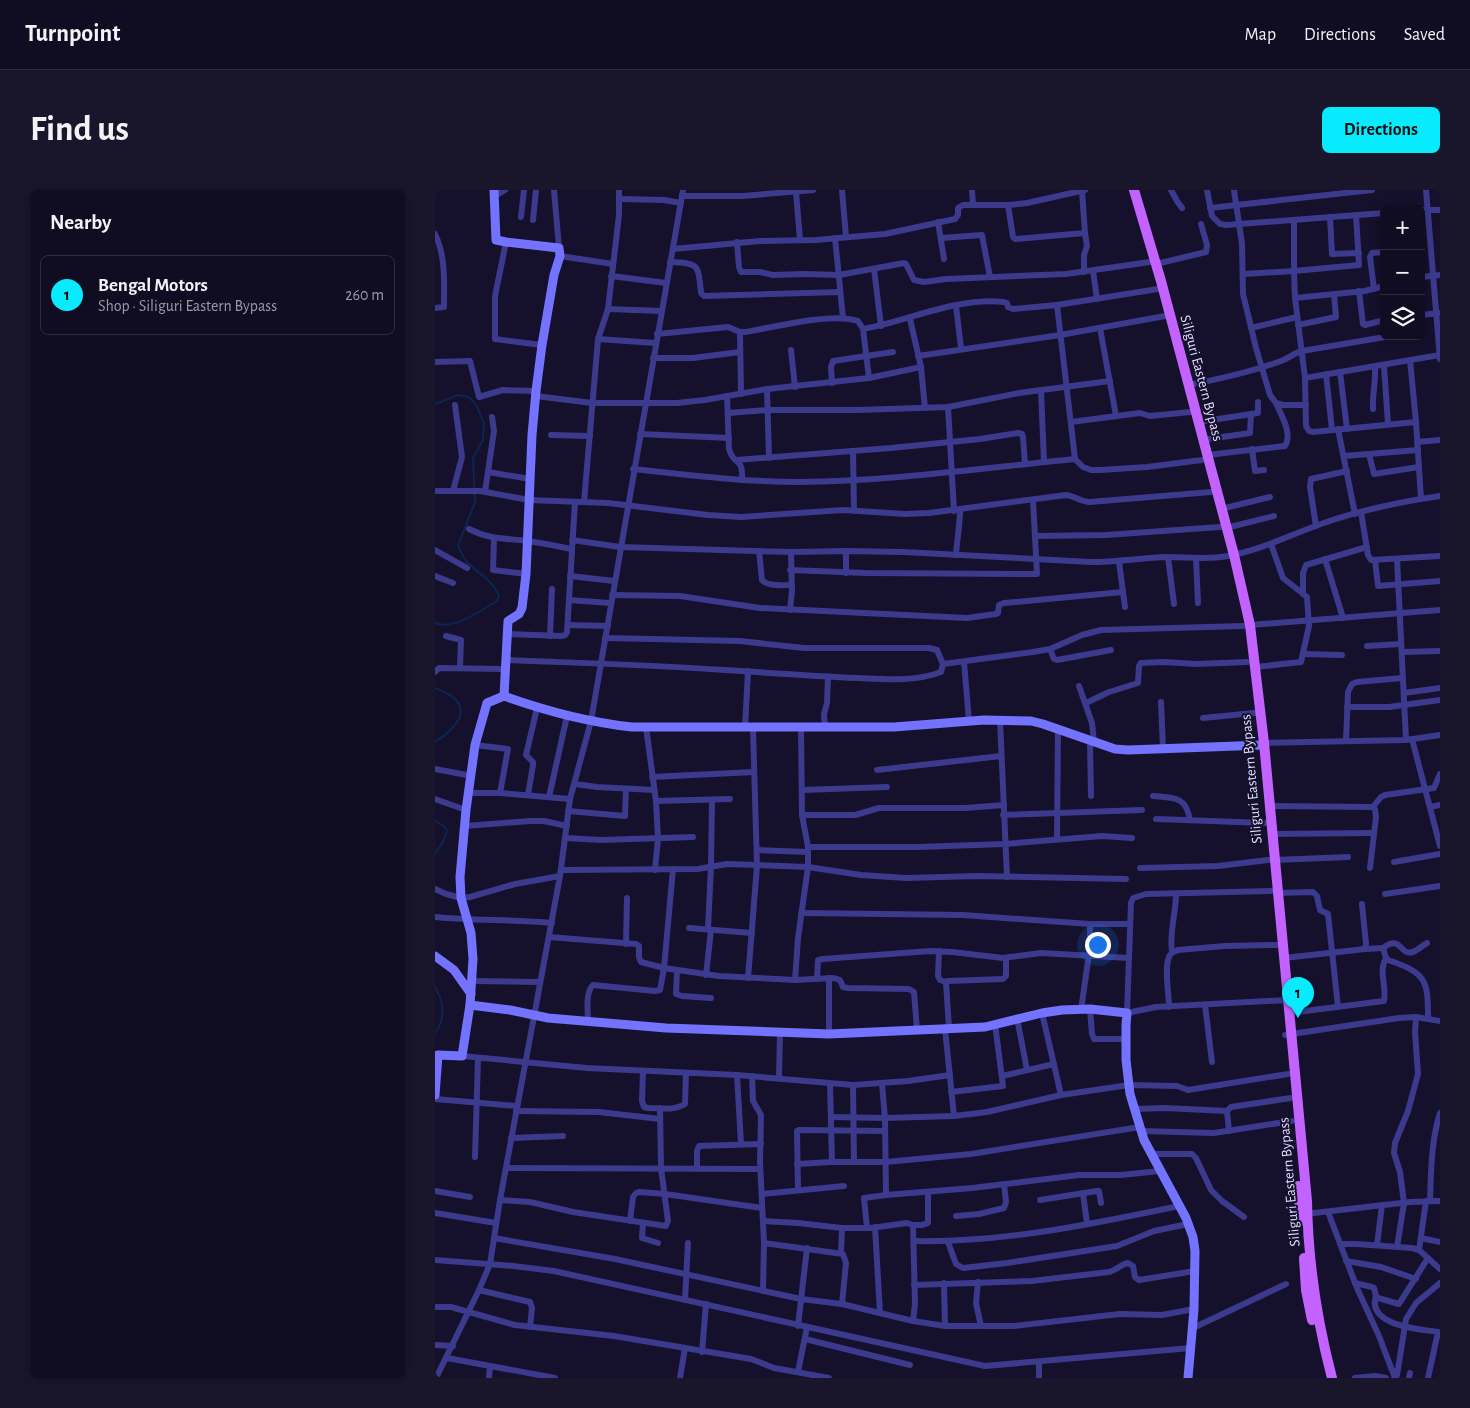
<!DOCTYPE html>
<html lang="en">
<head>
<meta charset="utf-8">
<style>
  :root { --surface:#100c21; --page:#19152a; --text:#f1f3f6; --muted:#9c9ba5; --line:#302c3f; --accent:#08ebff }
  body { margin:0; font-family:"Alegreya Sans",sans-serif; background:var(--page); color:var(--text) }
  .controls { position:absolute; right:15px; top:15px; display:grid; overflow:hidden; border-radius:8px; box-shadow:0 2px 12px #0003 }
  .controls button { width:45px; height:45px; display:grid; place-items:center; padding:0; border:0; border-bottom:1px solid var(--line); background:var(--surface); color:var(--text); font:25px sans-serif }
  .you { position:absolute; left:662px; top:754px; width:18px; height:18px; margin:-12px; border:4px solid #fff; border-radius:50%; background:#1a73e8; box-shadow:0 0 0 8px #1a73e833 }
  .badge { display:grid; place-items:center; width:32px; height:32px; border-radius:50%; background:var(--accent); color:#111; font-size:16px; font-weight:700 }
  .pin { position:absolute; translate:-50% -41px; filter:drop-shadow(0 1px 2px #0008) }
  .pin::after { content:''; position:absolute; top:26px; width:18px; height:15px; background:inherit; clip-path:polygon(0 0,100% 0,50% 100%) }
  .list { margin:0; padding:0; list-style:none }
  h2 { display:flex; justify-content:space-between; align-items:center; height:65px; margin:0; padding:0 20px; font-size:21px }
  h2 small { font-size:16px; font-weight:400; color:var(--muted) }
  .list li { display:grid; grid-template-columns:32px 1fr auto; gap:15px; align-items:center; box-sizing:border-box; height:80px; margin:0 10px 10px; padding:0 10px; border:1px solid var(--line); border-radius:8px }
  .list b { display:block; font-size:19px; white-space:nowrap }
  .list p { margin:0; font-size:16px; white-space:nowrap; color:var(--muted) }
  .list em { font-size:16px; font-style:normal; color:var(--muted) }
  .icon { flex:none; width:28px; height:28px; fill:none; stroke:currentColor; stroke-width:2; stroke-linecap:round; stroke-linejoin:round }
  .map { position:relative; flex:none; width:1005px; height:1188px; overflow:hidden; border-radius:8px }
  header { display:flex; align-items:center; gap:30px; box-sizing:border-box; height:70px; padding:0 25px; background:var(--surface); border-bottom:1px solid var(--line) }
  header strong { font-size:24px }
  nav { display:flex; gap:28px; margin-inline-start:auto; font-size:18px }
  .intro { display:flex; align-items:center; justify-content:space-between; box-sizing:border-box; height:120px; padding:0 30px }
  h1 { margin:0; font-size:35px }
  .button { padding:12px 22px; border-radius:8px; background:var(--accent); color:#111; font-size:18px; font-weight:700 }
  main { display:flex; gap:30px; padding:0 30px }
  aside { flex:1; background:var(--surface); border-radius:8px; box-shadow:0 2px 12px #0003 }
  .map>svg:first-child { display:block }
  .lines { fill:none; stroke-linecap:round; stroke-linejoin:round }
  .stream { stroke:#0b2651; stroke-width:2 }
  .street { stroke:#3c3a8d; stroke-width:6 }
  .secondary { stroke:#7373ff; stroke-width:9 }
  .primary { stroke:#c263ff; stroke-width:10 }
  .labels { text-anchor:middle; stroke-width:4; stroke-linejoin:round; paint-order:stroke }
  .street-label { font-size:15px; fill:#dfdcff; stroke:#15102c }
</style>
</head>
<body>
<header>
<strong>Turnpoint</strong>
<nav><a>Map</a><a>Directions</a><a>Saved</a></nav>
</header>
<div class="intro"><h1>Find us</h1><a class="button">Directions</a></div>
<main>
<aside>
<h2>Nearby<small></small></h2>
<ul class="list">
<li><span class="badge">1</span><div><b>Bengal Motors</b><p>Shop · Siliguri Eastern Bypass</p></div><em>260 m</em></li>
</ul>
</aside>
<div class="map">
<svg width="1005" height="1188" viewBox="0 0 1005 1188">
  <rect width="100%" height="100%" fill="#15102c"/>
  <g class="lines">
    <g class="stream">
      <path d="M 0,214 L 23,205 L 34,207 L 42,216 L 49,234 L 48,250 L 38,268 L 40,312 L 23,356 C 26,361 28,367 31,371 C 42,383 58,390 64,406 L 62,411 C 47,420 17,441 0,433"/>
      <path d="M 0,498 C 8,501 20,506 24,514 C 32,529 11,545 0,552"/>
      <polyline points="0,631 9,636 12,641 8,652 0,664"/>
      <path d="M 0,797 C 9,812 11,828 0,843"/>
    </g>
    <g class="street">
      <polyline points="119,0 124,58"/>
      <polyline points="407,0 411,47"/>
      <polyline points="537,0 538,14"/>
      <polyline points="736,0 742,11 747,18"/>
      <polyline points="772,0 777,26 785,34 791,35 949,23"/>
      <polyline points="799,0 807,54 808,104 821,158 835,205 841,213 848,215 871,215"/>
      <polyline points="991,0 1005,169"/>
      <polyline points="361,2 365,50"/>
      <polyline points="60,6 70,0"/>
      <polyline points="247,6 307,6 378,0"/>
      <polyline points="184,9 229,10 246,13"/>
      <polyline points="573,15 578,47 580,49 650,43 647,1"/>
      <polyline points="775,18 937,0"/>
      <polyline points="986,20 1005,20"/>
      <polyline points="921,25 924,75 859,81 860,108 870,188 871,236 874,241 878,242 981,232 986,309"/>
      <polyline points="86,27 89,0"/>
      <polyline points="895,27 897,64 924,63"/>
      <polyline points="98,30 101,0"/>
      <polyline points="503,32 509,69"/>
      <path d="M 0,44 C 11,67 9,92 9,117 L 0,118"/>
      <polyline points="400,48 408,128"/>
      <polyline points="506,48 547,45 555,87"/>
      <polyline points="71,52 60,106 60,149 107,155"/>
      <polyline points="302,52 304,77 306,82 325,82 338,85 369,84 404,85 469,73 471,74 479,90 489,92 511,89 631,84 715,72"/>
      <polyline points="238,59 325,51 381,50 450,44 520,29 523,25 523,18 528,15 573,15 592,13 650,0"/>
      <polyline points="125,66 178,74"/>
      <path d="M 235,72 C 265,73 263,75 266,103 L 269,106 L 405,102"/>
      <polyline points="721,74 771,62 772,55 766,34"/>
      <polyline points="439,79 446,136"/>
      <polyline points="658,81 662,109"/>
      <polyline points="649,82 649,65 652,56 650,43"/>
      <polyline points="808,84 859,81 859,30"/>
      <polyline points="176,86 231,93"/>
      <polyline points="986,87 1005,85"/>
      <polyline points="939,99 935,67 937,63 949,62"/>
      <polyline points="924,101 928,134 930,135 949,130"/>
      <polyline points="860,108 930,101 949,96"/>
      <polyline points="622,115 640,269"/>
      <polyline points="521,116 526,158"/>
      <polyline points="173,119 226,121"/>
      <polyline points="986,125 1004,123"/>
      <polyline points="475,129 486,177 490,218"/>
      <polyline points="863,135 901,127 899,104"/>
      <polyline points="665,138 681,226"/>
      <polyline points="816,138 862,127"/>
      <polyline points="428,139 434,188"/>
      <polyline points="305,142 306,204"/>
      <path d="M 222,144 L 293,137 L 305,142 L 311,142 C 339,137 398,122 423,131 L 428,139 C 474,131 521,107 569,112 L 572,113 L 573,117 L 578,119 L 622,115 L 723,99"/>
      <polyline points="163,149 220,153"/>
      <polyline points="356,160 360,197"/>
      <polyline points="483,166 625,145 730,126"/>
      <polyline points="218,168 258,168 305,162"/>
      <polyline points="975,170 981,232"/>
      <polyline points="0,172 35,171 44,207 68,200 101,201"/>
      <polyline points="949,176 953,234"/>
      <polyline points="905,182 912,239"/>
      <polyline points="891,184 897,240"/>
      <polyline points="870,188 1005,165"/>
      <polyline points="397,193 396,177 398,171 458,162"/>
      <path d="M 753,195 C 785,189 816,182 846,171 C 854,168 859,163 867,161 L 956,146"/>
      <polyline points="332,199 334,268"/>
      <polyline points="606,200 609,272"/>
      <polyline points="101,206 157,213 242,213 270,210 332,199 434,188 486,177"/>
      <path d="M 292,206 L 294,259 C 299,277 308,265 307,290"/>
      <polyline points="513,217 519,321"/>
      <path d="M 938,219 C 937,205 941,192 940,177"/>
      <polyline points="293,223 333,220 424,220 513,217 584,203 675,191"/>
      <polyline points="636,232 705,223 715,226 755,222"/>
      <polyline points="763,232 823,223 823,212"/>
      <polyline points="903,239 920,324"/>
      <polyline points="205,244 294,248"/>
      <polyline points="116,245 155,246"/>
      <polyline points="767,250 815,243 816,224"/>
      <polyline points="982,252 1005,250"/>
      <polyline points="817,259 820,281 829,280"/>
      <polyline points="418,261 419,321"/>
      <polyline points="934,264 939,284 984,277"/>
      <path d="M 772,265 L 850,256 C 858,244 846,225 841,213"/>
      <polyline points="909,266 983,260"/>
      <polyline points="301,270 456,258 545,249 583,243 587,244 588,247 590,274"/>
      <path d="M 198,279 C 254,285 309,292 364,292 C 456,291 548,278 640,269 L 648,277 L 656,280 L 665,280 L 712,277 L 767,270"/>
      <polyline points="53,282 95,289"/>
      <path d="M 0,301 L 45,301 L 94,310 L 173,313 L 273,325 L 306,327 L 408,320 L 470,324 L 494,323 L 631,305 C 640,306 646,312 655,312 L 776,302"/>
      <polyline points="18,301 27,267 20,215"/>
      <polyline points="50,302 59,241 57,227"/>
      <polyline points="149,312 163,149 173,119 184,25 184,0"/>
      <polyline points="786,319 835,307"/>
      <polyline points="926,322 933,365 936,370 1005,366"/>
      <polyline points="881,336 875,297 876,289 912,281"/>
      <polyline points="791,338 839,326"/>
      <path d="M 34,339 C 55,350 70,348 93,351 C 107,353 122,356 136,359"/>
      <polyline points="600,346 671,345 785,337"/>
      <polyline points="59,349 58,380 91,384"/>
      <path d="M 137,350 L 185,357 L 356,362 L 411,361 L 468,362 L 656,372 C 681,372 706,368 732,367 C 752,367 773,370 793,366 C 826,360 855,345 886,334 C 924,320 965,312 1005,306"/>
      <polyline points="0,360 32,378"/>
      <path d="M 324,361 L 327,390 C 333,397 347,395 357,395"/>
      <path d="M 521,365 C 522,349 525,335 525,320"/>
      <polyline points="733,367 739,414"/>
      <polyline points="761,368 763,413"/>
      <polyline points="890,369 908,428"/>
      <polyline points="962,369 971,550"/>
      <polyline points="940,370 943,396 1005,391"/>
      <polyline points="684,372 690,417"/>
      <polyline points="355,380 431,383 602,384 598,310"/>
      <polyline points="411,383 411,361"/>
      <polyline points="0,386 18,393"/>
      <polyline points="135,386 179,391"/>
      <polyline points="868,404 868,383 871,375 932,357"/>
      <polyline points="177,405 245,406 325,418 532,428 561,424 563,423 564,415 569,413 688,402"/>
      <polyline points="134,410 175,413"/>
      <polyline points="355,420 357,401 356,362"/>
      <polyline points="133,435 173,436"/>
      <polyline points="815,435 1005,420"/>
      <polyline points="72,444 126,446 130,445 132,442 140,312"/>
      <polyline points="11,446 26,450 25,478"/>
      <polyline points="115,446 117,399"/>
      <polyline points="932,456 966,454"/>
      <polyline points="615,459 619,469 622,470 676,460"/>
      <polyline points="967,462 1005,461"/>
      <polyline points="868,464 907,465"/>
      <path d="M 71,470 C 144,473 217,475 290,480 C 335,483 379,486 423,488 C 449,489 480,492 506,482 L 508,474 L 502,460 L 494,458 L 369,458 L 305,451 L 170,448"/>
      <polyline points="529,472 534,531"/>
      <polyline points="508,474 598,462 615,459 647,445 666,440 808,436"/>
      <polyline points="820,477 866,472 874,436 872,407 848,388 836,354"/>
      <polyline points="0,482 4,478 69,479"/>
      <polyline points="644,496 657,533 659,552"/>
      <polyline points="969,503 1005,498"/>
      <polyline points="726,512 728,559"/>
      <polyline points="651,513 674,502 703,493 704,476 706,473 729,472 762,474 812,472"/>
      <polyline points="912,517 954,517 1005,510"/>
      <polyline points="768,528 819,523"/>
      <polyline points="565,530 572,687"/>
      <polyline points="211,537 221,611 223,648 220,680"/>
      <polyline points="310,538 313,481"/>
      <polyline points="390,538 389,524 392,513 393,487"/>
      <polyline points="977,549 1005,656"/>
      <polyline points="655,551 656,606"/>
      <polyline points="911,551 913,502 917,494 922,492 967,488"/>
      <polyline points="829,553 971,550 1005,545"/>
      <polyline points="40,555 73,559 65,603"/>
      <polyline points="0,579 37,586"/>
      <polyline points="442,580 566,566"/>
      <polyline points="217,587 319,582"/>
      <polyline points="140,594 162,597 219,600"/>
      <polyline points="367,600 452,597"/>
      <polyline points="34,603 65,603 135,609"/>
      <polyline points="93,605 98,575 98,572 91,565 92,561 102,518"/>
      <path d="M 718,606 C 739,608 751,606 755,630"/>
      <polyline points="114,607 132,526"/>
      <polyline points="0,609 31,620"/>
      <polyline points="221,611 295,609"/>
      <polyline points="834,616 938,617 940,619 941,627 935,678"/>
      <polyline points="938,617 946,607 950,605 999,598 1005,584"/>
      <polyline points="995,617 1005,615"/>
      <polyline points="133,621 190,626 191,599"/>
      <polyline points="367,625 420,625 444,618 530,618 569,615"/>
      <polyline points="568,625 707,620"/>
      <polyline points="721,629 830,633"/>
      <polyline points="30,636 95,631 109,631 132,636"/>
      <polyline points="836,644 939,643"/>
      <polyline points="130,648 166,650 258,647"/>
      <polyline points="622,649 623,539"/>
      <polyline points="373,657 483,657 570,654 667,646 697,648"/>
      <polyline points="322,660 373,662"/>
      <polyline points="839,670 913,667"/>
      <polyline points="959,672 1005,664"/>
      <polyline points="705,678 783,676 833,670"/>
      <polyline points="238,679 229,778 284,786 360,790 399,788 405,790 408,797 413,798 474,799 479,802 482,840"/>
      <polyline points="126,680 263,679 292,674 373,677 426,685 471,688 542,686 691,689"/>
      <polyline points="0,699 11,704 26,708 35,707 80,694 125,686"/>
      <polyline points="836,701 711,704 698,708 696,713 692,823 721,817 853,810"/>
      <polyline points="842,703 878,702 882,706 885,720 893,724 903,817"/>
      <polyline points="950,704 1005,696"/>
      <polyline points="366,723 528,725 655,734 695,734"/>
      <path d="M 0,727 C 39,731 78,729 117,733"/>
      <polyline points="254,738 317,743"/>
      <polyline points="273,739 276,676 277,610"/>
      <path d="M 114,747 L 201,754 L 204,756 L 204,767 L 206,772 L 229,778 L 225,800 L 220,801 L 158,795 C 150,803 153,821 153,831"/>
      <polyline points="191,754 192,708"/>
      <path d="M 948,758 C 967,744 964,766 978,762 C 983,760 988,755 992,753"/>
      <path d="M 930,759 L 948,758 L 951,768 L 953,770 C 992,783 993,791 993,828"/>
      <polyline points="504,761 503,786 505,790 511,792"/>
      <path d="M 737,762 C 734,742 741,724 741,704"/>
      <polyline points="849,768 930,759 931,754 927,714"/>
      <polyline points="242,780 241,804 247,806 276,808"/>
      <polyline points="271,785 276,740"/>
      <polyline points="313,788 322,676 318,538"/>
      <polyline points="382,789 383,770 388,769 495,761 517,762 568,768 606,763 694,768"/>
      <polyline points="360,790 363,748 373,677 373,657 367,625 366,538"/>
      <polyline points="37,791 104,792"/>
      <polyline points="770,815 777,872"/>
      <path d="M 734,817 C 734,803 729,779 734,767 C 735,763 739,762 743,760 L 790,756 L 841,755"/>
      <polyline points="655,819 657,844 659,849 691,849"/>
      <polyline points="646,820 655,757 655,734"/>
      <polyline points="607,823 626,905"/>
      <path d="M 854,823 L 949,811 C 952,796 943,782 951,768"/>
      <polyline points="582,828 592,880"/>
      <polyline points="514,838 511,792 513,791 568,789 571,786 571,768"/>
      <polyline points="510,839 519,926"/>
      <polyline points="394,844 394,788"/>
      <polyline points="850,845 964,828 981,827 1005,831"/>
      <polyline points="27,866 152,878 302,885 418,895 473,891 515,885"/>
      <path d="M 208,881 L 207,911 L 209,917 L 213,918 C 224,918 239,921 250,914 L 251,883"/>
      <polyline points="302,885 306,954"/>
      <polyline points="317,886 318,911 326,925 325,972 329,1053 408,1064 411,1073 407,1114"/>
      <polyline points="567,886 619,874"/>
      <polyline points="344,888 345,842"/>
      <polyline points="447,894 450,928 451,1005 537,998 644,985 686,985 725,981"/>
      <polyline points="418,895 419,972"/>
      <polyline points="516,902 568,896 560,834"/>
      <polyline points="0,909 82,916"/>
      <polyline points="700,919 730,918 792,921"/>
      <polyline points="81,921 164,922 225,929"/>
      <polyline points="396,927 450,928 519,926 552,922 626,905 694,895 742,896 753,900 853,884"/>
      <polyline points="706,941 779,943 857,931"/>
      <polyline points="794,941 792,921 796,917 856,908"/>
      <polyline points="76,948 128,946"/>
      <polyline points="716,964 757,964 761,968 776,1000 787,1011 809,1027"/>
      <polyline points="40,967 43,868"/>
      <polyline points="397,972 451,972 536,964 705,937"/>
      <polyline points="362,974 397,972 395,894"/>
      <polyline points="71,978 325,979"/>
      <polyline points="262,979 262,961 264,956 326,954"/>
      <polyline points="363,1000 362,941 364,940 450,941"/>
      <polyline points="0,1001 35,1007"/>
      <polyline points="648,1003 652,1034"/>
      <polyline points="327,1004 409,996"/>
      <polyline points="65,1010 95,1012 138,1022 231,1036 233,1031 226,978 225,918"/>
      <polyline points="605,1010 662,1001 664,1001 666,1013"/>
      <path d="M 995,1011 C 996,982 996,951 1005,923"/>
      <polyline points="893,1022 922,1098 944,1146 960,1188"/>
      <polyline points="0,1023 61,1033"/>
      <polyline points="870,1024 975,1012 1005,1011"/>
      <polyline points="521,1026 544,1024 569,1018 571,1012 569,994"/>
      <polyline points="195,1031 198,1007 201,1003 204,1002 230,1004 327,1018"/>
      <polyline points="328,1031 363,1033 407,1038 436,1038 472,1033 478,1035 480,1114 478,1131"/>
      <polyline points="208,1033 207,1048 223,1053"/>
      <polyline points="478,1035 487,1035 493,1033 493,1002"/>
      <polyline points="440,1037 445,1123"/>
      <polyline points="432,1038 429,1008 451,1005"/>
      <polyline points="59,1048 180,1069 366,1109 407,1114 478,1131 510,1136 579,1136 685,1124 727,1125 759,1119"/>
      <polyline points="986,1048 1005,1052"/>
      <path d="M 479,1051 C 568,1053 657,1034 744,1016"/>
      <polyline points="513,1052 521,1074 528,1078 572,1073 682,1056 719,1041 753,1034"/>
      <polyline points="905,1054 922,1054 977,1058 984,1060 1005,1079"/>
      <polyline points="942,1055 947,1015"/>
      <polyline points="962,1057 969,1013 965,982 959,963 960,953 973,921 983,884 980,842 981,827"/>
      <polyline points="984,1060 991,1011"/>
      <polyline points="406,1063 407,1038"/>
      <polyline points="0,1070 78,1076 119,1081 550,1176 756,1158"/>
      <polyline points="911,1071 946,1077 981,1089"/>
      <polyline points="543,1092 541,1113 546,1136"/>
      <polyline points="509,1093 510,1136"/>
      <polyline points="920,1093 937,1097 939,1098 941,1106 943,1108 964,1114 993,1068"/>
      <path d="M 479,1095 L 597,1091 L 674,1082 C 682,1080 686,1074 693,1073 L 698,1076 L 700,1087 L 704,1090 L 760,1081"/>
      <polyline points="44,1100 95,1112 97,1118 95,1137"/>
      <polyline points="328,1101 329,1053"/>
      <path d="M 941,1106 C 931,1136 987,1140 1005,1142"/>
      <polyline points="250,1110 253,1053"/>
      <polyline points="0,1117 16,1117 80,1135 179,1146 316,1169 339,1178 394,1188"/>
      <polyline points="363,1136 372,1058"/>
      <polyline points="758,1138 851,1094"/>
      <polyline points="370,1149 475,1175"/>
      <polyline points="0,1155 18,1156"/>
      <polyline points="267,1162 271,1114"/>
      <polyline points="12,1168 120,1188"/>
      <polyline points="363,1182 372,1137"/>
      <polyline points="1,1188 44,1100 55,1074 65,1010 125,686 135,609 156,531 248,0"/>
      <polyline points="54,1188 55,1176"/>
      <polyline points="245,1188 250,1158"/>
      <polyline points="604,1188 604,1172"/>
      <polyline points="920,1188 940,1186 951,1188"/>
      <polyline points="960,1188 962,1185 971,1129 981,1113 1005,1093"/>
      <polyline points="974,1188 975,1183"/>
      <polyline points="993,1188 1003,1142"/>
    </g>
    <g class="secondary">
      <polyline points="59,0 61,50 71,52 124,58 125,66 119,85 107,155 101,201 97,245 91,384 87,418 84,424 73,431 69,506"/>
      <polyline points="0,766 19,780 36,804"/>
      <polyline points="35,815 75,820 113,828 231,838 394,844 550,837 607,823 627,820 655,819 692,823 691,835 691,870 695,904 709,950 751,1028 758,1047 760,1061 759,1119 753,1188"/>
      <path d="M 0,905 L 3,865 L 27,866 L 35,815 L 38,769 L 36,743 L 26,708 L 25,687 L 31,620 L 40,555 L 52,513 L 69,506 C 111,521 152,532 197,537 L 459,537 L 549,530 L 596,531 L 608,534 L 680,559 L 693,560 L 829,555"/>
    </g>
    <g class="primary">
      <path d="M 699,0 L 726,91 L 799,365 L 815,435 L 829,553 L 872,1011 C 873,1071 882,1131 897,1188"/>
      <polyline points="863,996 866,1031"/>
      <polyline points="869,1068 871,1100 877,1130"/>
    </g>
  </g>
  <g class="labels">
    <g class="street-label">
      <text transform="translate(767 188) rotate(75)" y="5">Siliguri Eastern Bypass</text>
      <text transform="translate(816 589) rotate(-95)" y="5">Siliguri Eastern Bypass</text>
      <text transform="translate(854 992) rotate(-95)" y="5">Siliguri Eastern Bypass</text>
    </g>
  </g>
</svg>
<div class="controls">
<button>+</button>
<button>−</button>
<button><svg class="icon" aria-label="layers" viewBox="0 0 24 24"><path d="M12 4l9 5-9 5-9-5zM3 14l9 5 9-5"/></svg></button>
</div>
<div class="you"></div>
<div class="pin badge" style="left:863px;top:828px">1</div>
</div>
</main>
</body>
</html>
